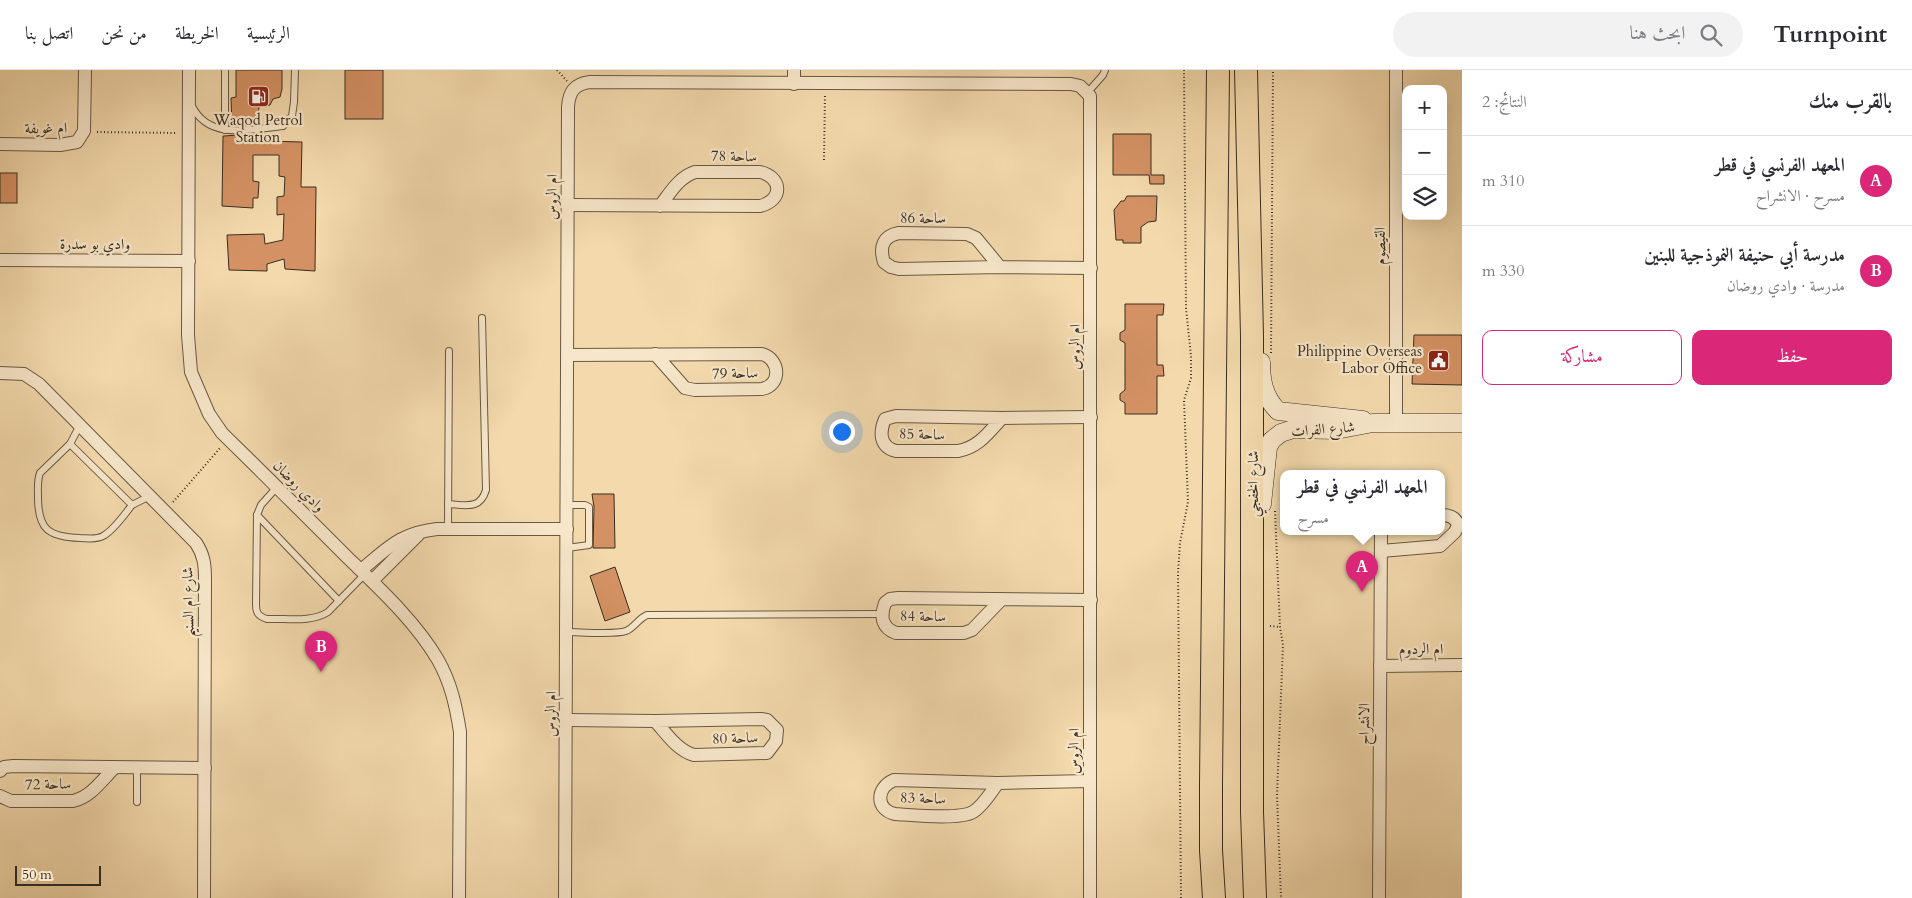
<!DOCTYPE html>
<html lang="ar">
<head>
<meta charset="utf-8">
<style>
  :root { --surface:#fff; --page:#f2f2f3; --text:#2b2b33; --muted:#7c7c81; --line:#e1e1e2; --accent:#db2777 }
  body { margin:0; font-family:Cardo,Amiri,serif; background:var(--page); color:var(--text); direction:rtl }
  .controls { position:absolute; right:15px; top:15px; display:grid; overflow:hidden; border-radius:10px; box-shadow:0 5px 20px #0002 }
  .controls button { width:45px; height:45px; display:grid; place-items:center; padding:0; border:0; border-bottom:1px solid var(--line); background:var(--surface); color:var(--text); font:25px sans-serif }
  .scale { position:absolute; left:15px; bottom:12px; width:86px; box-sizing:border-box; padding-left:5px; border:2px solid #3a2e21; border-top:0; font-size:14px; line-height:18px; white-space:nowrap; color:#3a2e21; -webkit-text-stroke:4px #f7e6c9; paint-order:stroke }
  .you { position:absolute; left:841px; top:361px; width:18px; height:18px; margin:-12px; border:4px solid #fff; border-radius:50%; background:#1a73e8; box-shadow:0 0 0 8px #1a73e833 }
  .badge { display:grid; place-items:center; width:32px; height:32px; border-radius:50%; background:var(--accent); color:#fff; font-size:16px; font-weight:700 }
  .pin { position:absolute; translate:-50% -41px; filter:drop-shadow(0 1px 2px #0008) }
  .pin::after { content:''; position:absolute; top:26px; width:18px; height:15px; background:inherit; clip-path:polygon(0 0,100% 0,50% 100%) }
  .popup { position:absolute; left:1280px; top:400px; width:165px; height:65px; box-sizing:border-box; display:grid; place-content:center; border-radius:10px; background:var(--surface); filter:drop-shadow(0 1px 4px #0005); font-size:16px; white-space:nowrap; color:var(--muted) }
  .popup b { font-size:19px; color:var(--text) }
  .popup::after { content:''; position:absolute; left:50%; top:100%; margin-left:-10px; border:10px solid transparent; border-top-color:var(--surface) }
  .list { margin:0; padding:0; list-style:none }
  h2 { display:flex; justify-content:space-between; align-items:center; height:65px; margin:0; padding:0 20px; font-size:21px }
  h2 small { font-size:16px; font-weight:400; color:var(--muted) }
  .list li { display:grid; grid-template-columns:32px 1fr auto; gap:15px; align-items:center; box-sizing:border-box; height:90px; padding:0 20px; border-top:1px solid var(--line) }
  .list b { display:block; font-size:19px; white-space:nowrap }
  .list p { margin:0; font-size:16px; white-space:nowrap; color:var(--muted) }
  .list em { font-size:16px; font-style:normal; color:var(--muted) }
  .actions { display:flex; gap:10px; padding:15px 20px }
  .actions a { flex:1; padding:11px 0; border:1px solid var(--accent); border-radius:10px; text-align:center; font-size:18px; color:var(--accent) }
  .actions .main { background:var(--accent); color:#fff }
  .icon { flex:none; width:28px; height:28px; fill:none; stroke:currentColor; stroke-width:2; stroke-linecap:round; stroke-linejoin:round }
  .map { position:relative; flex:none; width:1462px; height:828px; overflow:hidden; direction:ltr }
  header { display:flex; align-items:center; gap:30px; box-sizing:border-box; height:70px; padding:0 25px; background:var(--surface); border-bottom:1px solid var(--line) }
  header strong { font-size:24px }
  nav { display:flex; gap:28px; margin-inline-start:auto; font-size:18px }
  .search { width:350px; height:45px; background:var(--page); display:flex; align-items:center; gap:12px; box-sizing:border-box; padding:0 18px; border-radius:28px; color:var(--muted); font-size:19px }
  main { display:flex }
  aside { flex:1; background:var(--surface) }
  .map>svg:first-child { display:block }
  .building { fill:#d49264; stroke:#3a2e21 }
  .lines { fill:none; stroke-linecap:round; stroke-linejoin:round }
  .lane-casing { stroke:#685944; stroke-width:8 }
  .street-casing { stroke:#685944; stroke-width:14 }
  .secondary-casing { stroke:#3a2e21; stroke-width:19 }
  .highway-casing { stroke:#3a2e21; stroke-width:24 }
  .path { stroke:#3a2e21; stroke-width:2; stroke-dasharray:1 2.5; stroke-linecap:butt }
  .lane { stroke:#f7e6c9; stroke-width:6 }
  .street { stroke:#f7e6c9; stroke-width:12 }
  .secondary { stroke:#f7e6c9; stroke-width:18 }
  .highway { stroke:#f3d9ac; stroke-width:22 }
  .labels { text-anchor:middle; stroke-width:4.5; stroke-linejoin:round; paint-order:stroke }
  .poi-label { font-size:15px; fill:#3a2e21; stroke:#f7e6c9 }
  .street-label { font-size:15px; fill:#3a2e21; stroke:#f7e6c9 }
</style>
</head>
<body>
<header>
<strong>Turnpoint</strong>
<div class="search"><svg class="icon" aria-label="search" viewBox="0 0 24 24"><circle cx="10" cy="10" r="6"/><path d="M15 15l6 6"/></svg>ابحث هنا</div>
<nav><a>الرئيسية</a><a>الخريطة</a><a>من نحن</a><a>اتصل بنا</a></nav>
</header>
<main>
<aside>
<h2>بالقرب منك<small>النتائج: 2</small></h2>
<ul class="list">
<li><span class="badge">A</span><div><b>المعهد الفرنسي في قطر</b><p>مسرح · الانشراح</p></div><em>310 m</em></li>
<li><span class="badge">B</span><div><b>مدرسة أبي حنيفة النموذجية للبنين</b><p>مدرسة · وادي روضان</p></div><em>330 m</em></li>
</ul>
<div class="actions"><a class="main">حفظ</a><a>مشاركة</a></div>
</aside>
<div class="map">
<svg width="1462" height="828" viewBox="0 0 1462 828">
  <rect width="100%" height="100%" fill="#f3d9ac"/>
  <filter id="stains"><feTurbulence type="fractalNoise" baseFrequency=".004" numOctaves="4"/><feColorMatrix values="0 0 0 0 .2 0 0 0 0 .09 0 0 0 0 .02 0 0 0 .5 -.17"/></filter>
  <radialGradient id="worn" r=".72"><stop offset=".6" stop-color="#630" stop-opacity="0"/><stop offset="1" stop-color="#630" stop-opacity=".3"/></radialGradient>
  <g class="building">
    <polygon points="236,0 282,0 282,19 280,27 273,29 270,35 259,36 258,54 232,55 231,28 236,27"/>
    <rect x="345" y="0" width="38" height="49"/>
    <polygon points="257,64 257,66 265,66 265,71 302,72 301,117 316,117 315,201 285,199 284,189 267,194 267,201 229,200 227,165 264,164 265,174 283,170 284,144 277,145 277,127 284,126 285,107 279,106 279,85 253,85 253,111 259,112 258,128 253,128 253,138 222,136 223,66"/>
    <polygon points="1113,64 1151,64 1151,105 1164,105 1164,114 1150,114 1149,105 1113,105"/>
    <rect x="0" y="103" width="17" height="30"/>
    <polygon points="1127,126 1157,126 1156,151 1148,152 1141,157 1141,173 1123,173 1123,170 1116,170 1114,140 1121,131 1124,131"/>
    <polygon points="1125,234 1164,234 1163,245 1157,245 1157,295 1163,295 1164,306 1157,306 1157,344 1125,344 1125,333 1120,330 1120,324 1125,320 1125,273 1120,270 1120,263 1125,260"/>
    <polygon points="1414,265 1462,265 1462,315 1412,314"/>
    <polygon points="592,424 614,424 615,478 593,478 594,437"/>
    <polygon points="615,497 630,542 605,551 590,506"/>
  </g>
  <g class="lines">
    <defs>
      <g id="lane">
        <polyline points="225,0 225,60"/>
        <polyline points="1088,22 1103,5 1105,0"/>
        <path d="M 192,36 C 209,71 251,59 283,56 L 292,46 L 294,32 L 295,0"/>
        <polyline points="80,355 70,374 132,435 150,426"/>
        <path d="M 70,374 L 40,403 C 37,411 38,419 38,427 C 38,459 48,467 80,468 C 87,468 96,470 103,466 C 114,460 124,445 132,435"/>
        <path d="M 277,417 L 261,435 L 257,445 L 256,534 C 256,543 258,546 267,549 C 286,548 311,553 328,542 L 365,504"/>
        <path d="M 448,434 C 466,435 480,440 486,420 L 482,248"/>
        <polyline points="257,445 339,531"/>
        <polyline points="448,459 449,281"/>
        <polyline points="567,478 589,475 589,437 585,435 568,435"/>
        <path d="M 567,562 C 580,562 615,565 626,561 C 634,558 638,549 647,545 L 882,544"/>
        <polyline points="137,697 137,732"/>
      </g>
      <g id="street">
        <path d="M 189,0 L 188,265 L 191,302 L 209,344 L 222,363 C 264,404 305,445 347,487 C 378,517 416,552 438,590 C 451,613 456,636 460,662 L 459,828"/>
        <polyline points="794,0 794,14"/>
        <polyline points="1396,0 1396,353"/>
        <polyline points="0,74 60,75 77,72 84,61 85,0"/>
        <path d="M 569,135 L 760,136 C 784,130 782,107 760,102 L 695,102 C 679,107 670,123 660,136"/>
        <polyline points="0,190 189,191"/>
        <path d="M 1000,197 L 976,168 L 967,164 L 899,163 C 883,166 879,177 884,192 L 891,197 L 899,199 L 1000,197 L 1091,198"/>
        <path d="M 568,285 L 762,284 C 780,289 782,315 762,319 L 695,320 L 685,318 L 655,284"/>
        <path d="M 0,303 L 24,304 L 39,314 L 196,473 C 204,485 205,495 205,509 L 204,828"/>
        <path d="M 1002,348 C 989,362 978,378 958,381 L 896,381 C 880,377 879,363 885,349 L 896,346 L 1002,348 L 1091,347"/>
        <path d="M 1381,481 L 1440,476 L 1455,462 L 1458,455 C 1456,447 1449,445 1441,445"/>
        <path d="M 361,500 C 388,478 400,463 437,459 L 567,459"/>
        <polyline points="372,511 418,465"/>
        <path d="M 1002,529 L 972,560 L 964,563 L 896,563 C 882,558 880,547 885,533 L 890,529 L 898,528 L 1091,530"/>
        <polyline points="1380,596 1462,595"/>
        <path d="M 567,650 L 655,651 L 761,649 L 767,650 L 777,660 L 776,671 L 767,683 L 694,685 C 677,680 667,664 655,651"/>
        <polyline points="0,701 4,697 13,696 205,698"/>
        <path d="M 998,713 C 991,722 983,736 973,742 C 959,750 912,745 895,744 C 875,739 876,718 894,710 L 998,713 L 1090,711"/>
        <path d="M 0,726 L 11,731 L 73,731 C 91,727 102,710 115,697"/>
        <path d="M 565,828 L 568,37 C 569,22 574,14 590,12 L 1071,14 L 1080,16 L 1090,26 L 1090,828"/>
        <polyline points="1379,828 1381,461"/>
      </g>
      <g id="secondary">
        <path d="M 1261,292 C 1261,311 1264,327 1278,341 L 1363,350"/>
        <polyline points="1262,434 1268,377 1272,370 1281,363 1293,359 1336,360 1373,353 1462,353"/>
      </g>
      <g id="highway">
        <polyline points="1246,0 1252,266 1252,742 1255,828"/>
        <polyline points="1214,828 1211,780 1211,715 1218,0"/>
      </g>
    </defs>
    <use href="#lane" class="lane-casing"/>
    <use href="#street" class="street-casing"/>
    <use href="#secondary" class="secondary-casing"/>
    <use href="#highway" class="highway-casing"/>
    <g class="path">
      <polyline points="557,0 567,11"/>
      <polyline points="97,62 177,63"/>
      <polyline points="824,90 825,24"/>
      <polyline points="1271,283 1273,0"/>
      <polyline points="173,432 221,377"/>
      <polyline points="1275,441 1280,557 1283,575 1277,725 1281,828"/>
      <polyline points="1270,556 1280,557"/>
      <polyline points="1181,828 1178,503 1180,473 1188,432 1184,330 1191,308 1191,286 1186,238 1184,0"/>
    </g>
    <use href="#lane" class="lane"/>
    <use href="#street" class="street"/>
    <use href="#secondary" class="secondary"/>
    <use href="#highway" class="highway"/>
  </g>
  <defs>
    <symbol id="fuel-square" viewBox="-11 -11 22 22"><rect x="-9" y="-9" width="18" height="18" rx="4" fill="#8f2418" stroke="#f7e6c9"/><path d="M-5.5-6h7V0h2V4h1.3V-2.5L3-4.5l.8-.8L6-3V5H2.5V1h-1V6h-7ZM-4.2-4.7v3.2H.2V-4.7Z" fill="#fff"/></symbol>
    <symbol id="civic-square" viewBox="-11 -11 22 22"><rect x="-9" y="-9" width="18" height="18" rx="4" fill="#8f2418" stroke="#f7e6c9"/><path d="M-.6-6.5H3V-4.5H.6V-3L4-1V1h2V6H-6V1h2V-1L-.6-3ZM-1.2 2.5V6h2.4V2.5Z" fill="#fff"/></symbol>
  </defs>
  <g fill-rule="evenodd">
    <use href="#fuel-square" x="246" y="14" width="25" height="25"/>
    <use href="#civic-square" x="1426" y="278" width="25" height="25"/>
  </g>
  <g class="labels">
    <g class="poi-label">
      <text x="258" y="55">Waqod Petrol<tspan x="258" dy="17">Station</tspan></text>
      <text x="1422" y="286" text-anchor="end">Philippine Overseas<tspan x="1422" dy="17">Labor Office</tspan></text>
    </g>
    <g class="street-label">
      <text transform="translate(46 58) rotate(-1)" y="5">ام غويفة</text>
      <text transform="translate(734 86) rotate(1)" y="5">ساحة 78</text>
      <text transform="translate(552 127) rotate(-90)" y="5">ام الروس</text>
      <text x="923" y="153">ساحة 86</text>
      <text x="95" y="179">وادي بو سدرة</text>
      <text transform="translate(1380 176) rotate(-90)" y="5">القيصوم</text>
      <text transform="translate(1075 277) rotate(-90)" y="5">ام الروس</text>
      <text transform="translate(735 303) rotate(-1)" y="5">ساحة 79</text>
      <text transform="translate(1323 359) rotate(-4)" y="5">شارع الفرات</text>
      <text transform="translate(922 364) rotate(2)" y="5">ساحة 85</text>
      <text transform="translate(1253 414) rotate(-90)" y="5">شارع الخفجي</text>
      <text transform="translate(299 416) rotate(45)" y="5">وادي روضان</text>
      <text transform="translate(188 532) rotate(-91)" y="5">شارع ام السنيم</text>
      <text transform="translate(923 546) rotate(1)" y="5">ساحة 84</text>
      <text x="1421" y="584">ام الردوم</text>
      <text transform="translate(551 644) rotate(-90)" y="5">ام الروس</text>
      <text transform="translate(1364 654) rotate(-90)" y="5">الانشراح</text>
      <text transform="translate(735 668) rotate(-2)" y="5">ساحة 80</text>
      <text transform="translate(1074 681) rotate(-90)" y="5">ام الروس</text>
      <text transform="translate(48 714) rotate(-1)" y="5">ساحة 72</text>
      <text transform="translate(923 728) rotate(2)" y="5">ساحة 83</text>
    </g>
  </g>
  <rect width="100%" height="100%" filter="url(#stains)"/>
  <rect width="100%" height="100%" fill="url(#worn)"/>
</svg>
<div class="controls">
<button>+</button>
<button>−</button>
<button><svg class="icon" aria-label="layers" viewBox="0 0 24 24"><path d="M12 4l9 5-9 5-9-5zM3 14l9 5 9-5"/></svg></button>
</div>
<div class="scale">50 m</div>
<div class="you"></div>
<div class="pin badge" style="left:1362px;top:522px">A</div>
<div class="popup"><b>المعهد الفرنسي في قطر</b>مسرح</div>
<div class="pin badge" style="left:321px;top:602px">B</div>
</div>
</main>
</body>
</html>
